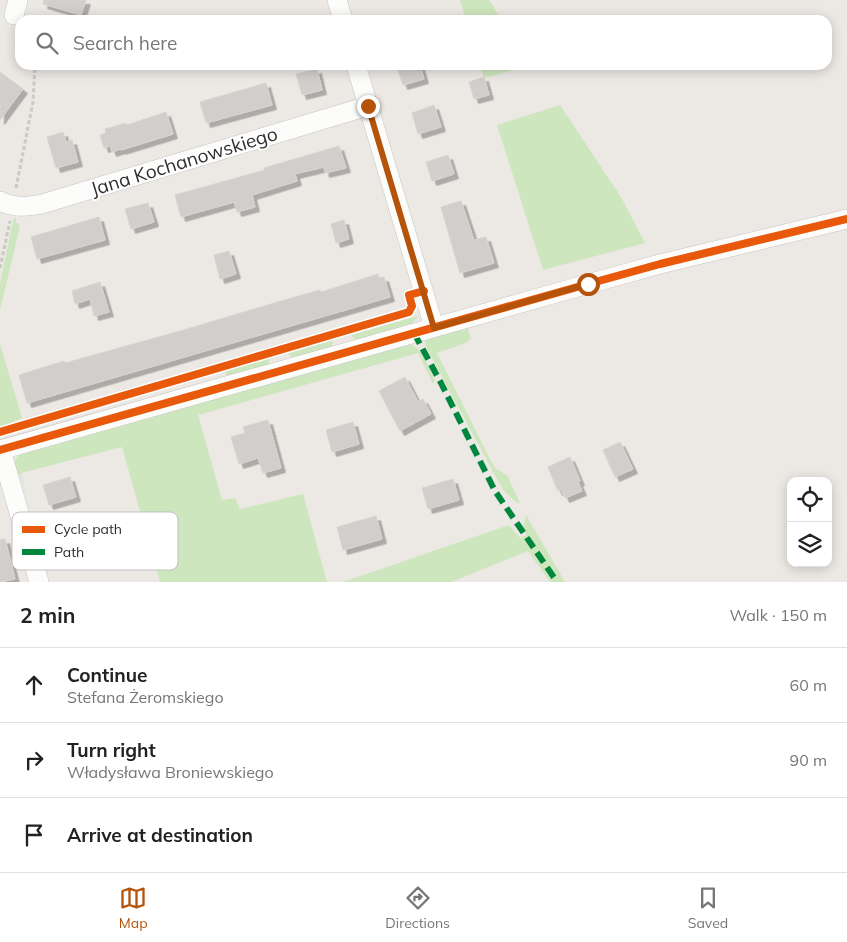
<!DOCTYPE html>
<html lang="en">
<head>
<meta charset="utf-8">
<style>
  :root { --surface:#fff; --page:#f6f6f6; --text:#222; --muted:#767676; --line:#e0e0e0; --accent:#b45309 }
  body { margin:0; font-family:Mulish,sans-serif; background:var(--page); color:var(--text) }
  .controls { position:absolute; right:15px; bottom:15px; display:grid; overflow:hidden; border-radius:10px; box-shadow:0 2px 12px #0003 }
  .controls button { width:45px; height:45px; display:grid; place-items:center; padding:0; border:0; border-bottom:1px solid var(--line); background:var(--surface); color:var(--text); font:25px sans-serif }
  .stop { position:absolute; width:15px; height:15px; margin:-11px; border:4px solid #b45309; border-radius:50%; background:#fff }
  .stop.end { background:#b45309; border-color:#fff; box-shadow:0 1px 5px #0008 }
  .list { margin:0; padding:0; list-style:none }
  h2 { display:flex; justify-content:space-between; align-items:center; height:65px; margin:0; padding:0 20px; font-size:21px }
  h2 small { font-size:16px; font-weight:400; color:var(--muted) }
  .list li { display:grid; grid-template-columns:32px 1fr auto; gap:15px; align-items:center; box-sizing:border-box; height:75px; padding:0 20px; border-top:1px solid var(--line) }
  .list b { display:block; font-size:19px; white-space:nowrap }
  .list p { margin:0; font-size:16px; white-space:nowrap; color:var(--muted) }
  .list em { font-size:16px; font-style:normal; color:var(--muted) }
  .icon { flex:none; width:28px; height:28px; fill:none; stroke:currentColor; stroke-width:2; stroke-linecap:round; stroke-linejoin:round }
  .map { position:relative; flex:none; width:847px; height:582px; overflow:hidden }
  .search { position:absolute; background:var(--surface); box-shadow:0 2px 12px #0003; left:15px; right:15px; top:15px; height:55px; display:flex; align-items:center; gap:12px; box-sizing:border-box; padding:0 18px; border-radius:15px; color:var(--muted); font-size:19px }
  .sheet { height:290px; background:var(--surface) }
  nav { display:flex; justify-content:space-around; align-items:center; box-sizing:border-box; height:70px; border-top:1px solid var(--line); background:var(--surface); font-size:14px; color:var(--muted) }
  nav a { display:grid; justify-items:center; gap:2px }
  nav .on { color:var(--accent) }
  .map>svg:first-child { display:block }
  .green { fill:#cee6be }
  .building { fill:#d1cecb; stroke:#d7d4d0; filter:url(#shadow) }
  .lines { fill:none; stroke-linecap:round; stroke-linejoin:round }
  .minor-casing { stroke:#c5c4c5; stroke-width:20 }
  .path { stroke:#c9c9c8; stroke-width:3; stroke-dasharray:4 2.5; stroke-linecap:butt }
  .minor { stroke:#fcfcfb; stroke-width:19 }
  .quiet { stroke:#00873e; stroke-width:6; stroke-dasharray:12 6; stroke-linecap:butt }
  .cycleway-casing { stroke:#fff; stroke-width:11 }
  .cycleway { stroke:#e8590c; stroke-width:8 }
  .route { stroke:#b45309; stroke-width:6 }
  .labels { text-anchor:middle; stroke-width:4; stroke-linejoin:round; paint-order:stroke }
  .street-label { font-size:19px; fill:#2e2e2e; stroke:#fff }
  .key { fill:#fff; stroke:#c0c0c0; stroke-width:1 }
  .key-label { font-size:14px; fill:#2e2e2e }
</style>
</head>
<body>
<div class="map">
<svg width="847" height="582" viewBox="0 0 847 582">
  <defs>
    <filter id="shadow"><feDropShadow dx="4.5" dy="4.5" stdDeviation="0" flood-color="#0004"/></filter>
  </defs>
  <rect width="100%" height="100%" fill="#ece8e4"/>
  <g class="green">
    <polygon points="460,0 489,0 502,20 466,20"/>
    <polygon points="480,65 532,65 484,78"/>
    <polygon points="560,105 621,197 645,243 543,270 497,125"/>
    <polygon points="16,217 16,222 20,226 0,310 0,284 13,220"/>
    <polygon points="418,316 411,325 356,341 351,335"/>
    <polygon points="467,326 471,339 466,343 437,353 491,461 496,469 507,475 520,503 517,503 503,490 427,349 425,342 427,337"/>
    <polygon points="333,340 332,348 293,359 288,353"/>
    <path d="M 408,343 C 424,349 428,366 435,380 L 433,384 L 418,353 L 198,415 L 222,500 L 235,498 L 240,509 L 303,494 L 327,582 L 160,582 L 122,447 L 21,473 L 27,498 L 20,474 L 16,475 L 15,462 L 20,452 Z"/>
    <polygon points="0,344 22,418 0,428"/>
    <polygon points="269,358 269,366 229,378 224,371"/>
    <polygon points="526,515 565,582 550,582 528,551 451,582 343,582 509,525 520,538 527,535 523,528"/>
  </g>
  <g class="building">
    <polygon points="44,0 86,0 81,15 43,4"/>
    <polygon points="396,65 420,65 424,79 403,85"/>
    <polygon points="317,69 322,90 302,95 296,74"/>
    <polygon points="0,72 23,89 0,120"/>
    <polygon points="484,77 489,95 474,99 469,82"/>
    <polygon points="266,83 272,105 206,123 200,102"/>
    <polygon points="434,105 441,127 418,134 412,113"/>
    <polygon points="166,112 173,134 121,150 121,149 112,152 110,146 104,148 100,135 106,133 105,129 126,123 127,125"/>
    <polygon points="63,132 66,142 72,140 78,162 56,168 47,137"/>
    <polygon points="339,146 346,168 325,173 324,167 295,174 297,181 252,195 255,207 237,212 234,202 181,217 175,195 265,170 264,168"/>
    <polygon points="448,155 454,174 432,181 426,162"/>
    <polygon points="461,201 474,240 486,237 494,263 460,273 441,207"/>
    <polygon points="148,203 154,222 131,229 125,209"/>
    <polygon points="99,217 105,240 37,259 31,237"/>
    <polygon points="344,220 349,239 336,243 331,224"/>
    <polygon points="229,251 236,274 220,279 214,255"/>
    <polygon points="378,274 379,278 384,277 390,297 27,403 19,375 64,361 65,363 180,331 288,299 320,290 321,292"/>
    <polygon points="100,282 109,312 94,316 90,299 75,304 72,291"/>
    <polygon points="405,377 418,402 423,399 431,414 400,431 379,391"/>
    <polygon points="268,420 281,468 263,473 258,458 239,464 231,437 245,433 243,427"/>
    <polygon points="353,422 359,444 332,452 326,430"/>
    <polygon points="620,442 633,469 615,477 603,450"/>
    <polygon points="570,457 580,481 578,482 582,491 565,498 561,489 558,491 548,467"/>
    <polygon points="70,477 76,497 49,505 43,485"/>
    <polygon points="453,479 459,500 428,509 422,488"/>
    <polygon points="376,516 382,539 343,550 337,527"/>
    <polygon points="5,539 15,579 0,582 0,540"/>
  </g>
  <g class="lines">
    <defs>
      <g id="minor">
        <polyline points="337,0 343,20"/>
        <polyline points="14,15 18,0"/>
        <polyline points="356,65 434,327"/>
        <path d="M 0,201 C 14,208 27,207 42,204 L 368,106"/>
        <polyline points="0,450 588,284 660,264 847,219"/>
        <polyline points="1,450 39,582"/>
      </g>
    </defs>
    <use href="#minor" class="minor-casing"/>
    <g class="path">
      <polyline points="16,188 33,102 35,65"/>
      <polyline points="0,268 10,221"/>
    </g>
    <use href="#minor" class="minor"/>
    <polyline class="quiet" points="414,333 441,383 495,491 557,582"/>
    <defs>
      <g id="cycleway">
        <polyline points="0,432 409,312 412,306 409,295 424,291"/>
        <polyline points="0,450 588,284 660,264 847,219"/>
      </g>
    </defs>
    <use href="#cycleway" class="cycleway-casing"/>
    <use href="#cycleway" class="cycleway"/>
  </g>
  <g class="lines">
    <polyline class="route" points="368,106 434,328 588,284"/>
  </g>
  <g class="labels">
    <g class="street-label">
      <text transform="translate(184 161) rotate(-17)" y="7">Jana Kochanowskiego</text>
    </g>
  </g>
  <rect x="12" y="512" width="166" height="58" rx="8" class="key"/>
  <rect x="22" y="526" width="23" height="7" fill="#e8590c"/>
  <rect x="22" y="549" width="23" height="6" fill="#00873e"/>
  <g class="key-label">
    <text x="54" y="534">Cycle path</text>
    <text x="54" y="557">Path</text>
  </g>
</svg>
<div class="controls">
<button><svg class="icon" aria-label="locate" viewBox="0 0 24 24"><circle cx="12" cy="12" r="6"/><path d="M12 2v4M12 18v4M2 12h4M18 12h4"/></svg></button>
<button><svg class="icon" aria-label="layers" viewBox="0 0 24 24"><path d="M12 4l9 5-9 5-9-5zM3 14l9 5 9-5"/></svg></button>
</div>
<div class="stop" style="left:588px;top:284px"></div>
<div class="stop end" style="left:368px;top:106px"></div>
<div class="search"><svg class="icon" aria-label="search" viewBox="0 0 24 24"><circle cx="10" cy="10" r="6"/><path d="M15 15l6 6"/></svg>Search here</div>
</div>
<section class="sheet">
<h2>2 min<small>Walk · 150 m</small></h2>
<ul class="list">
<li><svg class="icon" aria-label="ahead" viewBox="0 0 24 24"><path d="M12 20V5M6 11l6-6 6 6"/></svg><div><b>Continue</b><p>Stefana Żeromskiego</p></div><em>60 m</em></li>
<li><svg class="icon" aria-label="right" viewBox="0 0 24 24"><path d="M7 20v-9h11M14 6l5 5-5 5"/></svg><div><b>Turn right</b><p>Władysława Broniewskiego</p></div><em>90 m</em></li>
<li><svg class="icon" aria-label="arrive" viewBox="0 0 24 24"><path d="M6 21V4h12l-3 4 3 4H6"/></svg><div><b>Arrive at destination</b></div></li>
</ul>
</section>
<nav>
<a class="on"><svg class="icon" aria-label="map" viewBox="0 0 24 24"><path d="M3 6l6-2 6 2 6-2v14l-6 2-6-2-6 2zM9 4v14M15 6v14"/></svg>Map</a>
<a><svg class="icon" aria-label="directions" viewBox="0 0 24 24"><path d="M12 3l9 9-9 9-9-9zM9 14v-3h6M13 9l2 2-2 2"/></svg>Directions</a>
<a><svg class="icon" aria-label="saved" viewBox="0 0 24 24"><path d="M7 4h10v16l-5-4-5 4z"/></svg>Saved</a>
</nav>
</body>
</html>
